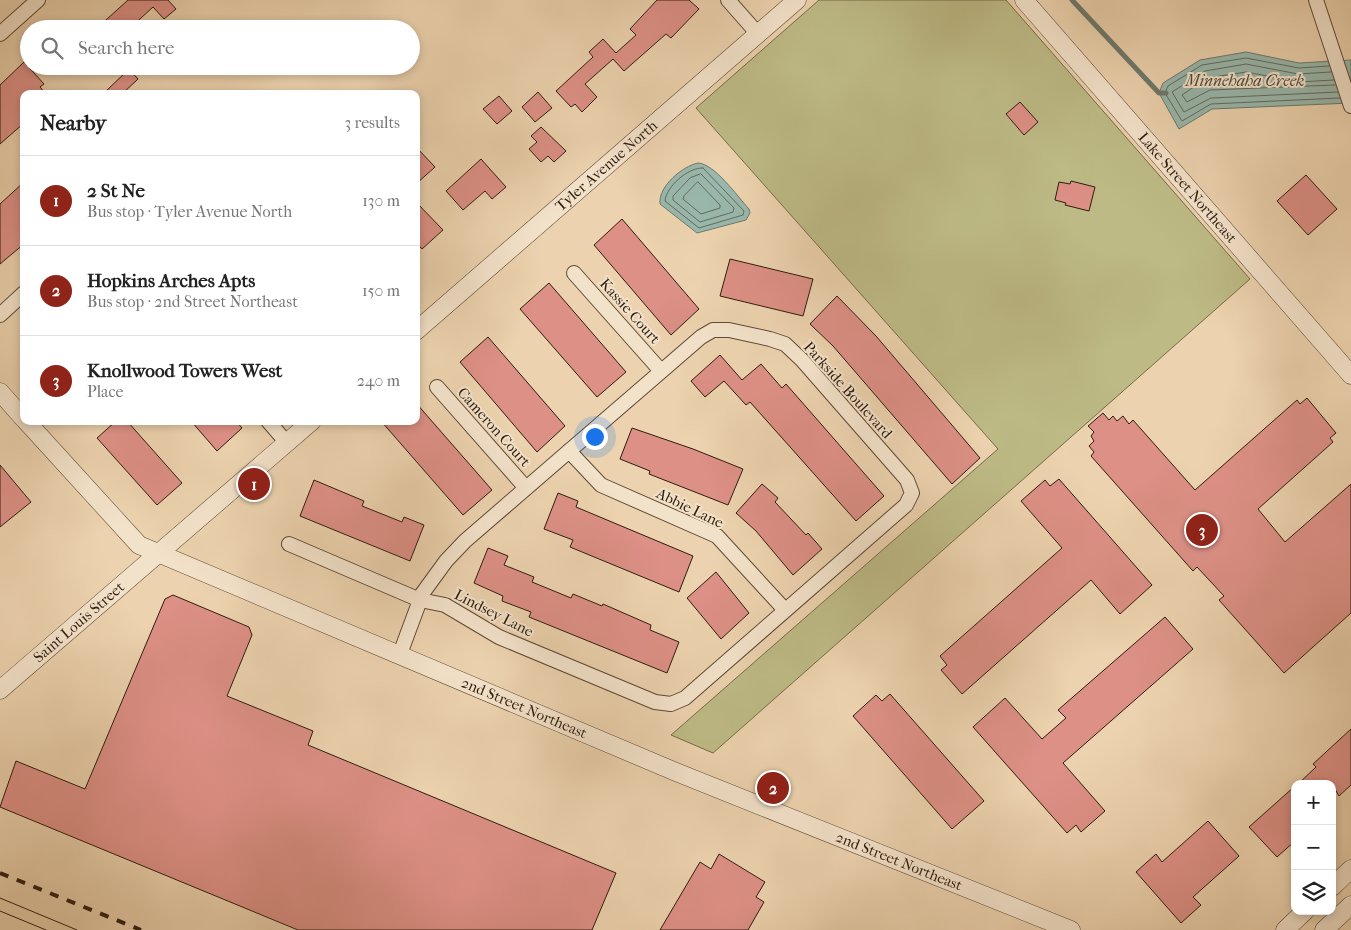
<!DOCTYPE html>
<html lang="en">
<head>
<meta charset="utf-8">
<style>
  :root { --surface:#fff; --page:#f6f6f6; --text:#222; --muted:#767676; --line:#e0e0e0; --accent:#8f2418 }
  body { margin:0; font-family:"IM FELL French Canon",serif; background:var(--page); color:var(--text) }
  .controls { position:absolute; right:15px; bottom:15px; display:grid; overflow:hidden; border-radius:10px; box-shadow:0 2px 8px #0003 }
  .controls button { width:45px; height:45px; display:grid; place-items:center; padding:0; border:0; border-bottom:1px solid var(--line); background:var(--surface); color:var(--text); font:25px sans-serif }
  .you { position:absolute; left:594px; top:436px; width:18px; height:18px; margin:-12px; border:4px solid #fff; border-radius:50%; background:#1a73e8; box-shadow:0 0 0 8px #1a73e833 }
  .badge { display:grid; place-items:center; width:32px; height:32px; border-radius:50%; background:var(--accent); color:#fff; font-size:16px; font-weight:700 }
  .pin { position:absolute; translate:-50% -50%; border:2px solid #fff; box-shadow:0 1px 5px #0006 }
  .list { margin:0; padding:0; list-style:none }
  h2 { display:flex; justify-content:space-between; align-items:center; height:65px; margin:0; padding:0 20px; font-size:21px }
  h2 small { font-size:16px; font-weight:400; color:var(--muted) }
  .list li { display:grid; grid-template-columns:32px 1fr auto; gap:15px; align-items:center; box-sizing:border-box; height:90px; padding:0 20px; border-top:1px solid var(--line) }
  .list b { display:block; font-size:19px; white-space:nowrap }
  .list p { margin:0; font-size:16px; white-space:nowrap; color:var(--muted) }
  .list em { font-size:16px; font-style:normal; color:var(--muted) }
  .icon { flex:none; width:28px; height:28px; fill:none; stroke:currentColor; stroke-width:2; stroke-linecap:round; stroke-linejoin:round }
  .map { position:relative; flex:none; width:1351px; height:930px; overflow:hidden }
  .search { position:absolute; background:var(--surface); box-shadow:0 2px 8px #0003; left:20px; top:20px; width:400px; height:55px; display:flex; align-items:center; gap:12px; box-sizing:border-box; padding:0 18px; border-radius:28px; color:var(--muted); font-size:19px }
  .panel { position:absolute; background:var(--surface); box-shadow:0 2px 8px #0003; left:20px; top:90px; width:400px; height:335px; border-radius:10px }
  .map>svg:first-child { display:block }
  .green { fill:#bdba86; stroke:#766b4a }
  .water { fill:#99b7ac; stroke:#6e796d }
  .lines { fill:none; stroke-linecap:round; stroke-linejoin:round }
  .shore { stroke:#646a5d; stroke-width:1 }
  .stream { stroke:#6e796d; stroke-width:5 }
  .building { fill:#dd9086; stroke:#2e1c0e }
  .minor-casing { stroke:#5e4a36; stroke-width:16 }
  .tertiary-casing { stroke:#5e4a36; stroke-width:19 }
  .minor { stroke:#f3e2ca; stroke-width:14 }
  .tertiary { stroke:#f3e2ca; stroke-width:18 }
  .tram { stroke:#2e1c0e; stroke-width:1 }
  .rail { stroke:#2e1c0e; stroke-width:4; stroke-dasharray:9 9; stroke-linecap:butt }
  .labels { text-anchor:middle; stroke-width:4; stroke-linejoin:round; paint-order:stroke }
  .street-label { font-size:15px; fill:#2e1c0e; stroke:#f3e2ca }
  .water-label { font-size:16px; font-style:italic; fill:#4e4a3d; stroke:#f3e2ca }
</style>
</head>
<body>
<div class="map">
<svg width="1351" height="930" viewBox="0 0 1351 930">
  <rect width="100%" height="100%" fill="#ecd2ae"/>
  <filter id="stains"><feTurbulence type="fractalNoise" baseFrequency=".004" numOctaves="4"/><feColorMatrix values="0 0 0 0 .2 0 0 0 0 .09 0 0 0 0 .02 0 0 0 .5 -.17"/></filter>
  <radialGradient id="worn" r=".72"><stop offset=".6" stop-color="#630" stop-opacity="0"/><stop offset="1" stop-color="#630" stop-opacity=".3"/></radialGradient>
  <polygon class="green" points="819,0 1006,0 1250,279 713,753 671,735 998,449 696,108"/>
  <g class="water">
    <polygon points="1246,52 1299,63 1351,60 1351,103 1212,109 1179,129 1159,93 1163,83 1200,60"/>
    <path d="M 698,163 C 715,164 737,196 749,209 L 750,213 L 746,220 L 697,233 L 660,204 C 658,186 683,166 698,163 Z"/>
  </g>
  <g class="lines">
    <g class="shore">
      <polyline points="1329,66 1299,68 1246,58 1202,65 1168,86 1165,93 1182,121 1211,104 1340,98"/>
      <polyline points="1331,72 1298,74 1246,64 1205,71 1172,92 1184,112 1211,98 1338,92"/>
      <polyline points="1334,80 1298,82 1246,72 1207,78 1182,95 1187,102 1210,90 1335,85"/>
      <path d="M 703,168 L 744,211 L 743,215 L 699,228 L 665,201 C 666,187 688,167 703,168 Z"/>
      <polygon points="701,174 734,208 733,212 700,222 673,200 673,196 690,178"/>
      <polygon points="698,182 720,205 720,208 701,214 683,199 684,196"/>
    </g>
    <polyline class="stream" points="1072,0 1159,93 1166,93"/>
  </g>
  <g class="building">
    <polygon points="128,0 168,0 176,9 164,19 153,7 129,29 96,29"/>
    <polygon points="657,0 689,0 699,9 671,38 666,34 624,71 613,59 585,84 597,97 582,112 575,104 571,107 556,91 593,57 589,52 603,39 616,53 636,35 630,29"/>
    <polygon points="24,62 44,84 40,87 46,94 24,94 24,123 0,144 0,85"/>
    <polygon points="129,69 138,79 122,94 103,94"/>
    <polygon points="538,92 552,108 535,122 522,107"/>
    <polygon points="499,96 512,111 497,124 483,109"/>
    <polygon points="1020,102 1038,122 1024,135 1006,114"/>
    <polygon points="541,127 566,151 554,162 548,156 541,162 529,149 537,142 531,136"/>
    <polygon points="416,147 435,167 416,184"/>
    <polygon points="481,159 506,187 492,199 485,191 463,210 446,191"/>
    <polygon points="1306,175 1337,209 1308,235 1277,201"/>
    <polygon points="1071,181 1095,187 1089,211 1065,205 1066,203 1055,200 1059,182 1070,184"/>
    <polygon points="24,182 24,244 0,264 0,204"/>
    <polygon points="416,202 443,230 422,249 416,242"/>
    <polygon points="622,219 699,309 671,335 594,245"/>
    <polygon points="730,259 813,279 803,316 720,296"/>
    <polygon points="549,283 626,372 597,397 520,309"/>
    <polygon points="837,296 876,336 980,458 952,484 833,346 810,324"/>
    <polygon points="488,337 565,426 537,452 460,362"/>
    <polygon points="720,355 742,380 761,364 782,388 786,384 884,496 856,521 750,402 746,405 724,381 705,397 691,381"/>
    <polygon points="1307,398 1336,433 1330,438 1333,442 1258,509 1285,542 1351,484 1351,613 1284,673 1219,600 1224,596 1197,567 1193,571 1091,456 1094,452 1089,446 1094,441 1091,436 1094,432 1088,426 1103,413 1109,420 1113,416 1117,421 1123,416 1129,424 1133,420 1195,490 1297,400 1300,404"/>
    <polygon points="416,403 492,490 463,515 381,421 416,421"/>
    <polygon points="116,421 127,421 182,483 157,505 97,438"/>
    <polygon points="191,421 236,421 242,428 217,451"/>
    <polygon points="632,428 693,449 743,469 728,505 649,474 650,471 620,459"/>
    <polygon points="0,465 31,502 0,527"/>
    <polygon points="1059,479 1152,585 1120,614 1091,580 962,694 941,670 947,665 940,656 1062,548 1021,501 1045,480 1050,486"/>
    <polygon points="314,480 364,501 362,506 402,522 404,517 424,525 410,561 300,516"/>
    <polygon points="762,484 778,498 775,502 806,535 808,533 822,549 793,575 756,531 736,513"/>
    <polygon points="558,493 578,501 576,507 693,556 679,592 570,547 573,540 544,529"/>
    <polygon points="488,548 508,556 504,565 534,577 532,582 571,598 573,594 602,606 603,604 651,625 650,630 679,642 667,673 529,617 531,612 502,601 503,596 474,583"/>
    <polygon points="716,572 749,613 721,639 687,598"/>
    <polygon points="173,595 249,627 252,635 227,696 313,731 308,745 616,873 592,930 298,930 0,807 16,761 85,789 165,599"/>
    <polygon points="1165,617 1193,649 1063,763 1105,811 1081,832 1076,825 1067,833 973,727 1005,698 1042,739 1066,718 1058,710"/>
    <polygon points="890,694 984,801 952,829 853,716 876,695 882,701"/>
    <polygon points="1351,729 1351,785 1339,796 1332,784 1298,784 1316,767 1313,764"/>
    <polygon points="1295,786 1295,841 1277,857 1249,827"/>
    <polygon points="1208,821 1239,856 1193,897 1201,905 1181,923 1136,872 1156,854 1162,862"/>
    <polygon points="719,854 765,882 756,897 764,902 748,930 660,930 700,862 711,869"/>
  </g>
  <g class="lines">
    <defs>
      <g id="minor">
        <polyline points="728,0 758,34"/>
        <polyline points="1316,0 1351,106"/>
        <polyline points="0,34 38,0"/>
        <polyline points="574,273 661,371"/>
        <polyline points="0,315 24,293"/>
        <polyline points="437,387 526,488"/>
        <polyline points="268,421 287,443"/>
        <polyline points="569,451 601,485 717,536 785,610"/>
        <polyline points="289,544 420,600 445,605 499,637 655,702 671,704 685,698 906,505 912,493 907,480 802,360 785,344 770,339 729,330 713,330 701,337 465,541 446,561 422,594 420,600 400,654"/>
      </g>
      <g id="tertiary">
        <path id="s1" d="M 1024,0 L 1351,375"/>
        <path id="s2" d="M 416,331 L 797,0"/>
        <polyline points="0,392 24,419"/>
        <path id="s3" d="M 26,421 L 139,545 L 676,772 L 1071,930"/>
        <path id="s4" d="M 0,690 L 312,421"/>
        <polyline points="1332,887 1351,869"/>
        <polyline points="1285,930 1305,911"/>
        <polyline points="1324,930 1351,905"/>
      </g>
    </defs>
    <use href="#minor" class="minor-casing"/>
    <use href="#tertiary" class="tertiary-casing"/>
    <use href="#minor" class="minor"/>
    <use href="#tertiary" class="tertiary"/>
    <g class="tram">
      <polyline points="0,898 77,930"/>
      <polyline points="0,911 46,930"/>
    </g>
    <polyline class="rail" points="0,873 141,930"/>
  </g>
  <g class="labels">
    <g class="street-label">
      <text dy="5" stroke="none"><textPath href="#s2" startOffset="252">Tyler Avenue North</textPath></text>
      <text dy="5" stroke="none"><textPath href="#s1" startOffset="249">Lake Street Northeast</textPath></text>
      <text transform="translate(630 311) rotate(48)" y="5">Kassie Court</text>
      <text transform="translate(848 390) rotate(48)" y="5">Parkside Boulevard</text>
      <text transform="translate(494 427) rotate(48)" y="5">Cameron Court</text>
      <text transform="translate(690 508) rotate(26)" y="5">Abbie Lane</text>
      <text transform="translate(494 613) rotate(27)" y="5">Lindsey Lane</text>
      <text dy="5" stroke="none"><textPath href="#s4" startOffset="104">Saint Louis Street</textPath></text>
      <text dy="5" stroke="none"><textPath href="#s3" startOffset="586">2nd Street Northeast</textPath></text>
      <text dy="5" stroke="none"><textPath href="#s3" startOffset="991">2nd Street Northeast</textPath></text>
    </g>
    <g class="water-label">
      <text x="1245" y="86">Minnehaha Creek</text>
    </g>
  </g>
  <rect width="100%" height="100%" filter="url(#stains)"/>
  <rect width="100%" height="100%" fill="url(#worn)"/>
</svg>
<div class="controls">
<button>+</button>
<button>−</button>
<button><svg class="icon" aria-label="layers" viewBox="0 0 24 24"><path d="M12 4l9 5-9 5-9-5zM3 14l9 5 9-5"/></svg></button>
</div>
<div class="you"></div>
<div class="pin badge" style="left:254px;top:484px">1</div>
<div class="pin badge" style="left:773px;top:788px">2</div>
<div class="pin badge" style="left:1202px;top:530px">3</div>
<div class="search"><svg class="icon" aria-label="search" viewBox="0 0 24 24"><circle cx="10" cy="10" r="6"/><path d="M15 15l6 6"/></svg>Search here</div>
<section class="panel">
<h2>Nearby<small>3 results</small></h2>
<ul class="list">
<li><span class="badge">1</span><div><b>2 St Ne</b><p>Bus stop · Tyler Avenue North</p></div><em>130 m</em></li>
<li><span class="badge">2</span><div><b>Hopkins Arches Apts</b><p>Bus stop · 2nd Street Northeast</p></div><em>150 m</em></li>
<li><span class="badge">3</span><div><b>Knollwood Towers West</b><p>Place</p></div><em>240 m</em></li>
</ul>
</section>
</div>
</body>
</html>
